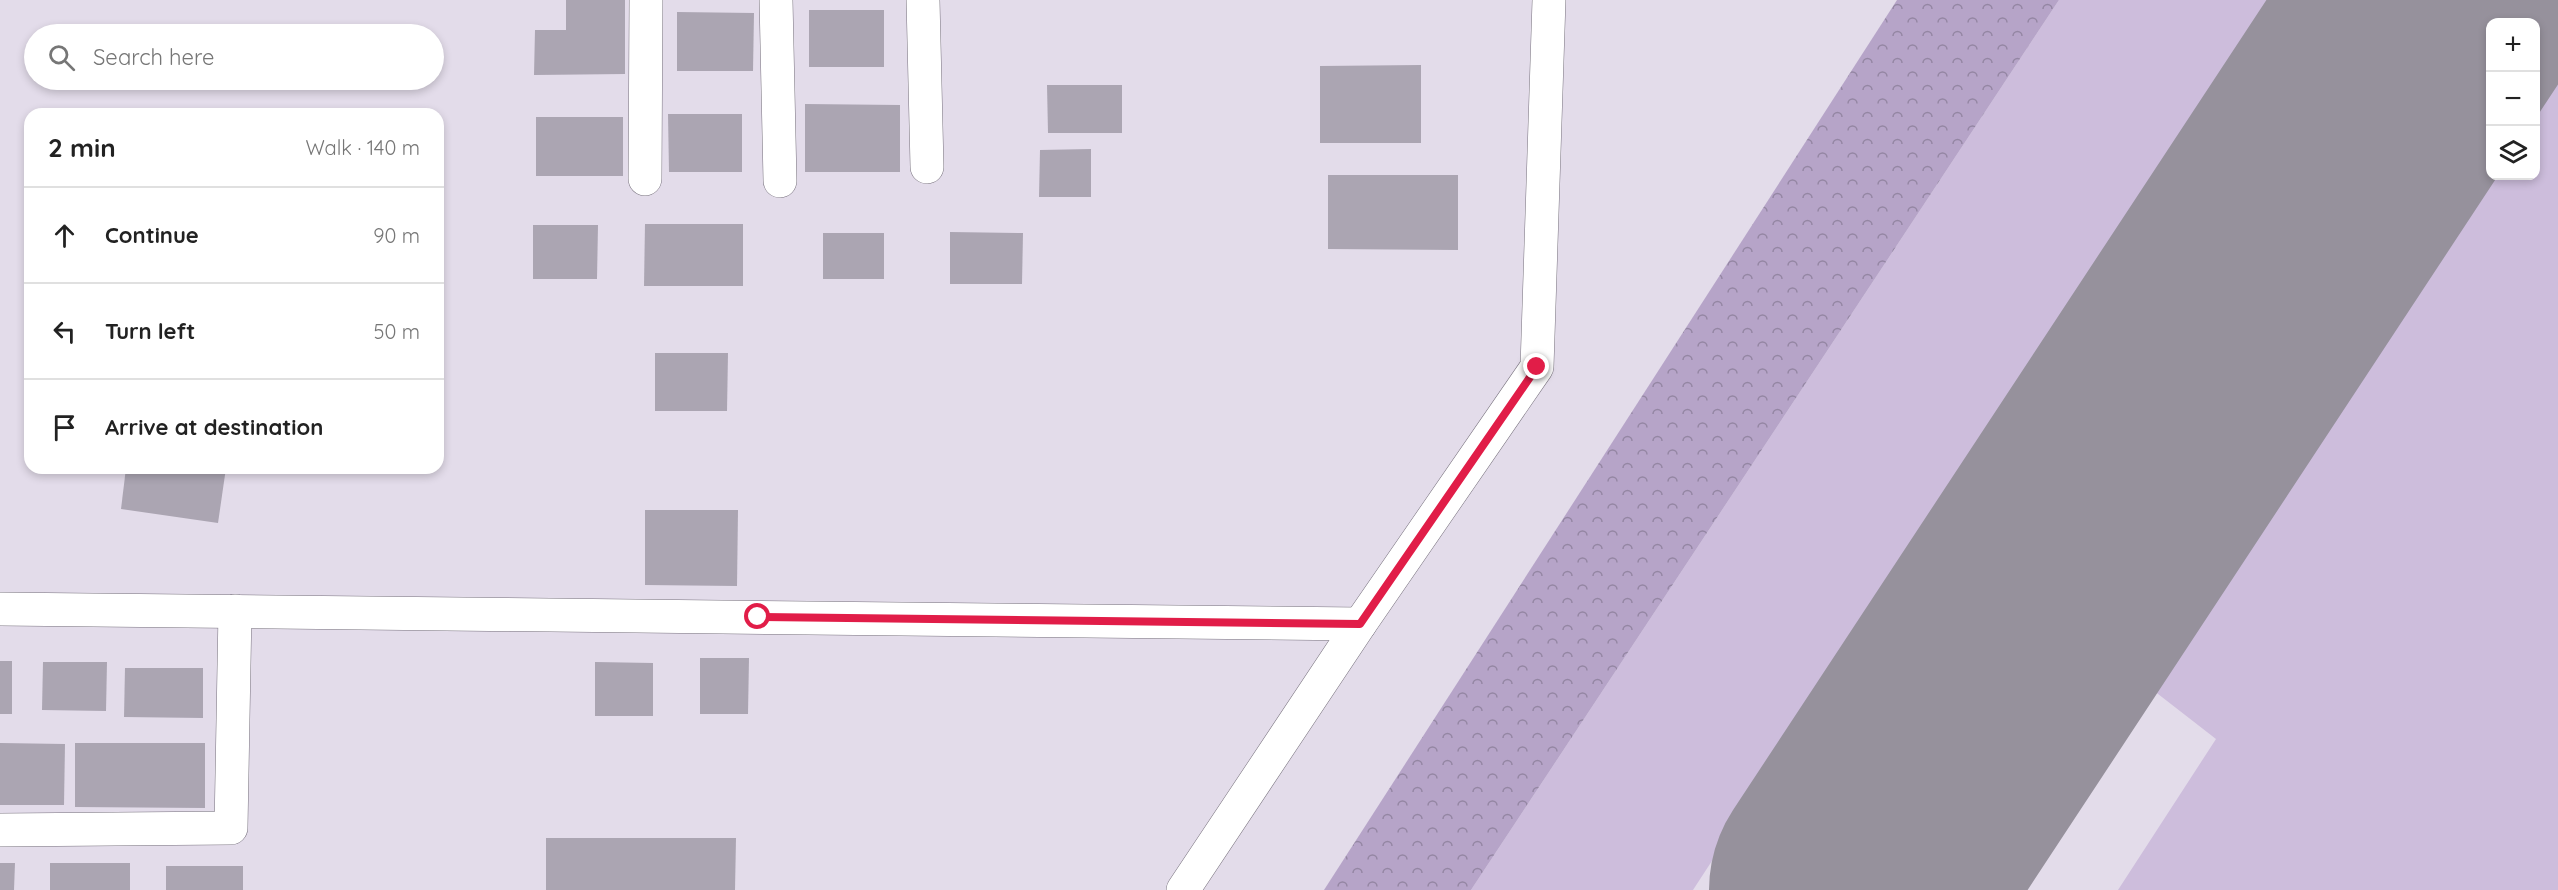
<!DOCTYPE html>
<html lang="en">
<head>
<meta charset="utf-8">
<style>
  :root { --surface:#fff; --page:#f2f2f2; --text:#222; --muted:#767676; --line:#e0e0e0 }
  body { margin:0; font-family:Quicksand,sans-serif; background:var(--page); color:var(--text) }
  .controls { position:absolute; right:18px; top:18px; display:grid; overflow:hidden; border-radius:12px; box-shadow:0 3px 9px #0003 }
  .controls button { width:54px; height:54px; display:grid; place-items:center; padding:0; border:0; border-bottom:2px solid var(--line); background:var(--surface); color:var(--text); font:30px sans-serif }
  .stop { position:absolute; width:18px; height:18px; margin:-14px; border:4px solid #e11d48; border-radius:50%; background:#fff }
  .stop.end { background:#e11d48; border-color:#fff; box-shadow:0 2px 6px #0008 }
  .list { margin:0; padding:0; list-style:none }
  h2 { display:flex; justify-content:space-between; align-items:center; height:78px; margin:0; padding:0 24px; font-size:26px }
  h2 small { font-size:20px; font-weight:400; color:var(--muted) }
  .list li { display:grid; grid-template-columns:39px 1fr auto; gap:18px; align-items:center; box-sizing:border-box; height:96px; padding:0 24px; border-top:2px solid var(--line) }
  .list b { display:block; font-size:22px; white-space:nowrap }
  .list em { font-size:20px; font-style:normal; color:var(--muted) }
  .icon { flex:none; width:33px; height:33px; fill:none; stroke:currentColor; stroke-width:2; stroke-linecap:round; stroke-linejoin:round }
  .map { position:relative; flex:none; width:2558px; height:890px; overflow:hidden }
  .search { position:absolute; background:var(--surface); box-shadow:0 3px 9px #0003; left:24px; top:24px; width:420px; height:66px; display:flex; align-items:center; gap:15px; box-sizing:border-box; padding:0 21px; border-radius:33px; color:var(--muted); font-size:22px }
  .panel { position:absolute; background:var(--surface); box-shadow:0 3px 9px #0003; left:24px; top:108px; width:420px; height:366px; border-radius:18px }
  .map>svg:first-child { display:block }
  .grass { fill:#cdbddc }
  .forest { fill:url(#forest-crowns) }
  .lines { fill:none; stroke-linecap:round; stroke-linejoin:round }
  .runway { stroke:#96919c; stroke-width:290 }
  .building { fill:#aba5b2 }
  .street-casing { stroke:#77717d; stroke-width:34 }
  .street { stroke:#fff; stroke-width:33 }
  .route { stroke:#e11d48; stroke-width:8 }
</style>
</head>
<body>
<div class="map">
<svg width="2558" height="890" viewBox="0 0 2558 890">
  <defs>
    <pattern id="forest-crowns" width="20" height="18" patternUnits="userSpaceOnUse" patternTransform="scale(1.5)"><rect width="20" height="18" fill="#b6a4c8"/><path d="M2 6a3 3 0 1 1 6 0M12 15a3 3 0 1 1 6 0" fill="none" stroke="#9486a3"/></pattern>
  </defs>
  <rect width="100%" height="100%" fill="#e3dcea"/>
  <g class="grass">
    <polygon points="2059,0 2358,0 1978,576 1921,540 1693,890 1471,890"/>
    <polygon points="2558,40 2558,890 2118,890 2216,739 2140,680 2490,144 2490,176 2536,176 2536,75"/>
  </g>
  <polygon class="forest" points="1897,0 2059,0 1471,890 1324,890"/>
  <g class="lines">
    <polyline class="runway" points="1854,890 2440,0"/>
  </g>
  <g class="building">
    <polygon points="566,0 625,0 625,74 534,75 535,30 566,30"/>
    <rect x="809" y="10" width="75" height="57"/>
    <polygon points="677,12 754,13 753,71 677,71"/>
    <polygon points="1421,65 1421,143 1320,143 1320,66"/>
    <polygon points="1047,85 1122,85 1122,133 1048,133"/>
    <polygon points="805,104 900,105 900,172 805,172"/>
    <polygon points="668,114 742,114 742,172 669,172"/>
    <rect x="536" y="117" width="87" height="59"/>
    <polygon points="1091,149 1091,197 1039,197 1040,150"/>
    <polygon points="1328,175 1458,175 1458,250 1328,249"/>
    <polygon points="645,224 743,224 743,286 644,286"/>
    <polygon points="533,225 598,225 597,279 533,279"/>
    <polygon points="950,232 1023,233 1022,284 950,284"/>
    <rect x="823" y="233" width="61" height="46"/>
    <rect x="27" y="287" width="3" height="50"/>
    <polygon points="655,353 728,353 727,411 655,411"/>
    <polygon points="126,468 226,468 218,523 121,509"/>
    <polygon points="645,510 738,510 737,586 645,585"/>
    <polygon points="700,658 749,658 748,714 700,714"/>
    <rect x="0" y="661" width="12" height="53"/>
    <polygon points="43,662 107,662 106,711 42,710"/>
    <polygon points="595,662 653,663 653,716 595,716"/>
    <polygon points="125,668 203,668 203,718 124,717"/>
    <polygon points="0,743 65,744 64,805 0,805"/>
    <polygon points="75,743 205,743 205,808 75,807"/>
    <polygon points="546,838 736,838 735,890 546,890"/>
    <polygon points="0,863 15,863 14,890 0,890"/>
    <rect x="50" y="863" width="80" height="27"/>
    <rect x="166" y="866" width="77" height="24"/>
  </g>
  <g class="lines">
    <defs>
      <g id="street">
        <polyline points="776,0 780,181"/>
        <polyline points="923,0 927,167"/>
        <polyline points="645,179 646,0"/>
        <polyline points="0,609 1360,624"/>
        <polyline points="0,830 231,828 235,611"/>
        <polyline points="1183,890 1360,624 1537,367 1549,0"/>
      </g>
    </defs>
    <use href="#street" class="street-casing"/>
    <use href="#street" class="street"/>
  </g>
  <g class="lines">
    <polyline class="route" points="758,617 1360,624 1537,367"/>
  </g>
</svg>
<div class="controls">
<button>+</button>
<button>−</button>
<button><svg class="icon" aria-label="layers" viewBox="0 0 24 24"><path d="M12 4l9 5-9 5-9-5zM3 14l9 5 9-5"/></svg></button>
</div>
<div class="stop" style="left:758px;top:617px"></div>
<div class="stop end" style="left:1537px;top:367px"></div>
<div class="search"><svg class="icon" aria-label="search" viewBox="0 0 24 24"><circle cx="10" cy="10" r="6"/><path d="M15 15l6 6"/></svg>Search here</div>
<section class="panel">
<h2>2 min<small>Walk · 140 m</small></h2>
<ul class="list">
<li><svg class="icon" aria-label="ahead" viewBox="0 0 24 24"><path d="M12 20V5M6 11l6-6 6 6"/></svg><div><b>Continue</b></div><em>90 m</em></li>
<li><svg class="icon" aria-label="left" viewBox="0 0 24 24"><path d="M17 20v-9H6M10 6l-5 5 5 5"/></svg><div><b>Turn left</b></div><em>50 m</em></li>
<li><svg class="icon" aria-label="arrive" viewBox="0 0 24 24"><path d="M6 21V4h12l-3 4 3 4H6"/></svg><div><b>Arrive at destination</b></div></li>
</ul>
</section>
</div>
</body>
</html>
